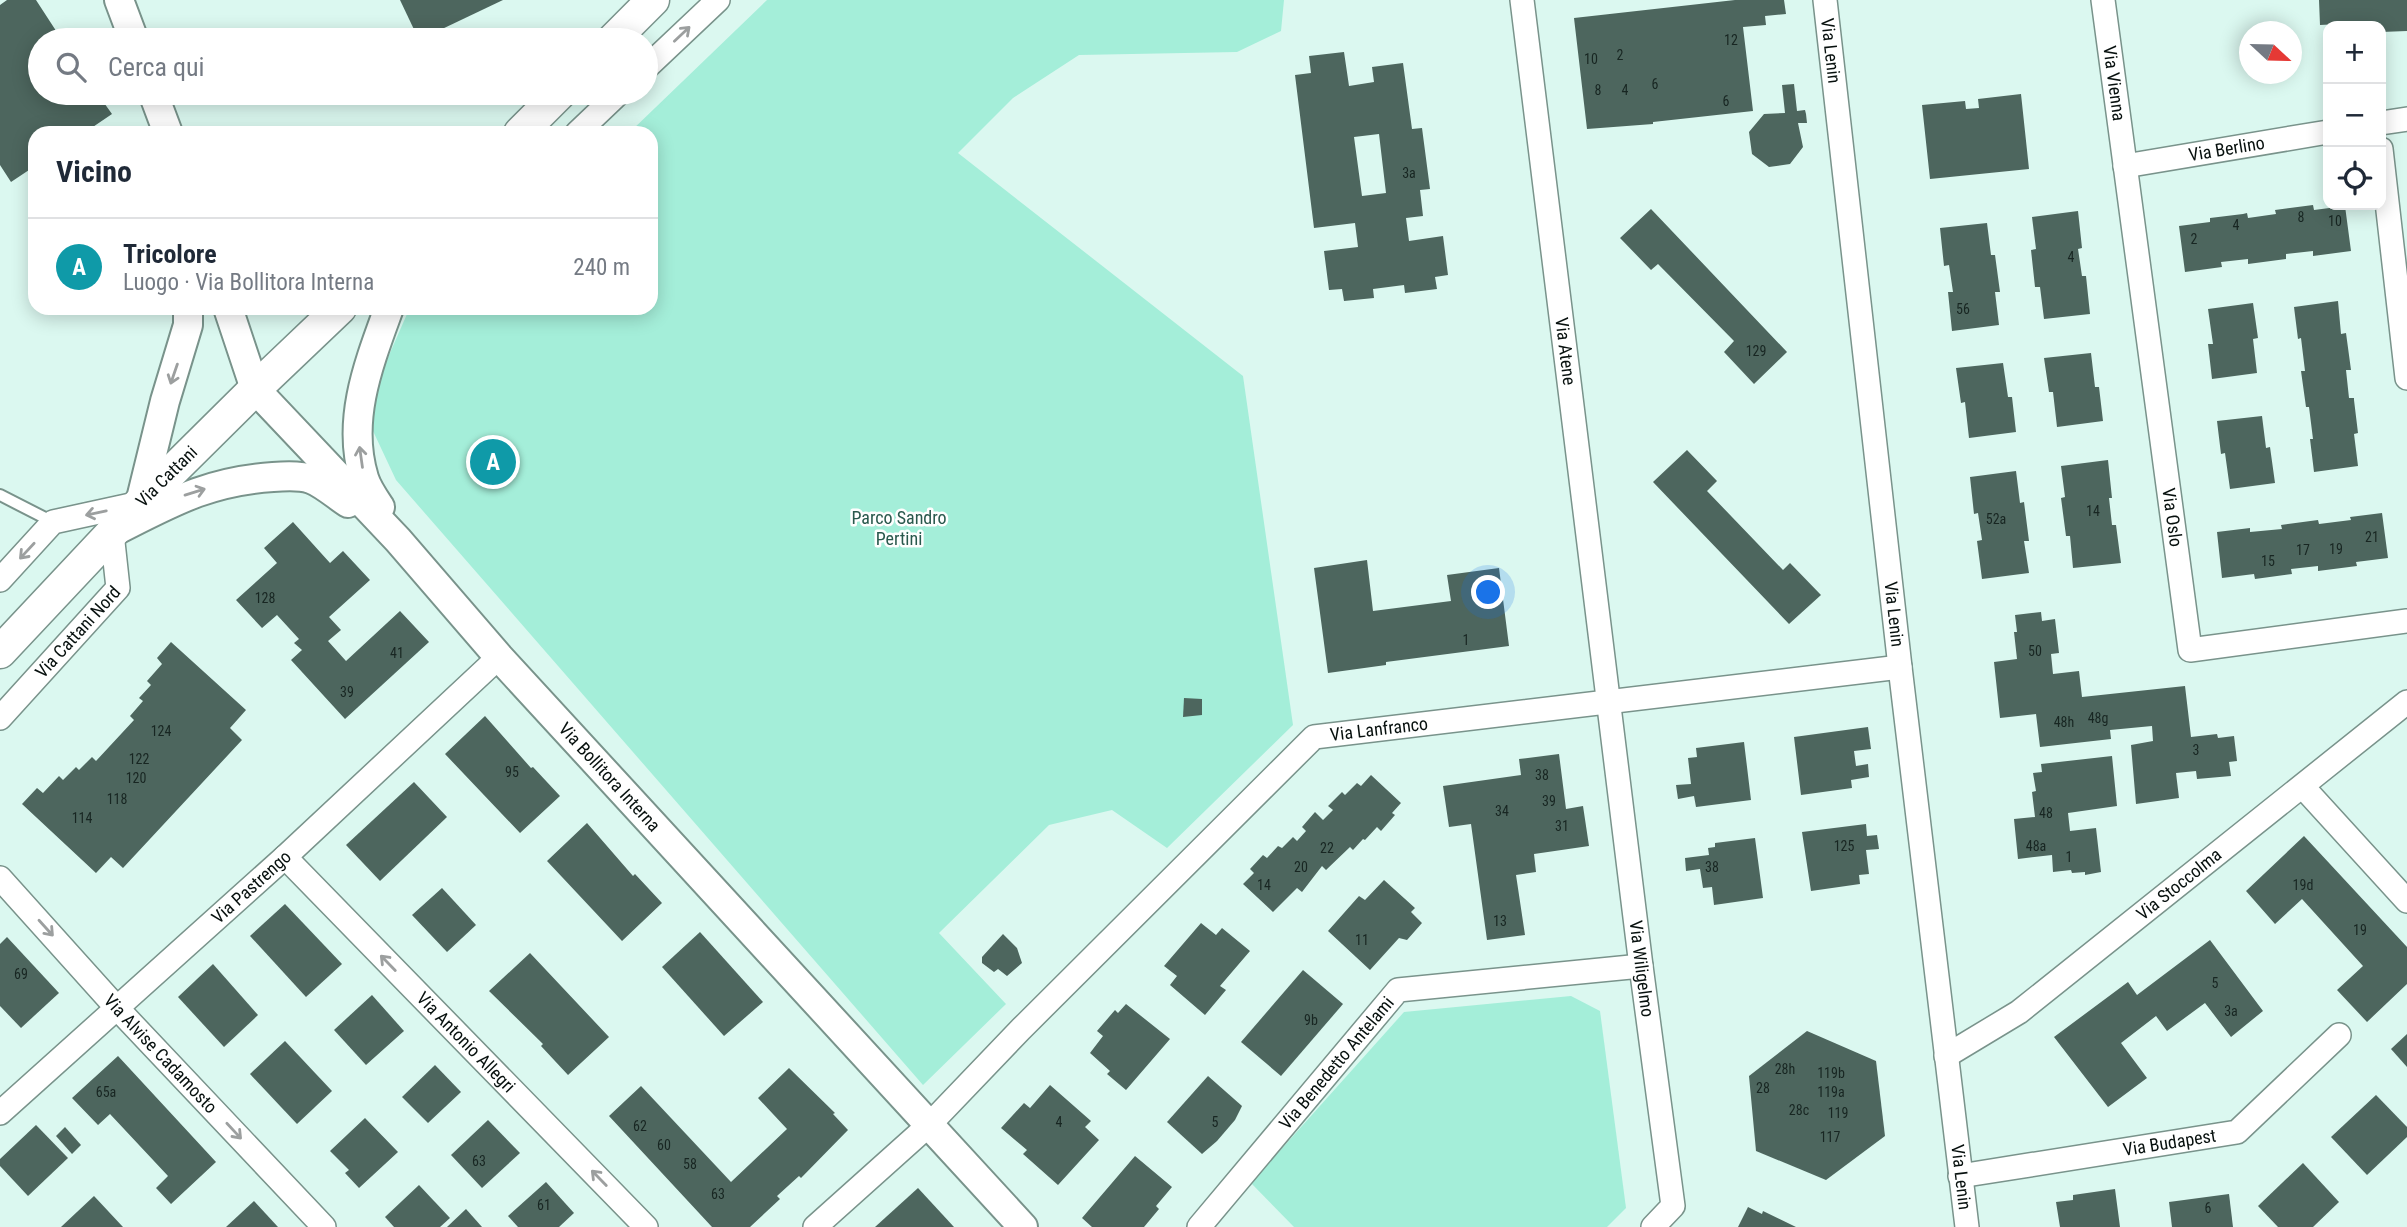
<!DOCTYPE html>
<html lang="it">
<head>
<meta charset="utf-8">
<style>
  :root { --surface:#fff; --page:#f2f2f3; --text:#1f2937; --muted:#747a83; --line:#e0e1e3; --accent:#984fc2 }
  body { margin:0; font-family:"Roboto Condensed",sans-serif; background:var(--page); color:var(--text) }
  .controls { position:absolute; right:21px; top:21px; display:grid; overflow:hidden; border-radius:14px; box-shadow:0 4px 18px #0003 }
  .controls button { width:63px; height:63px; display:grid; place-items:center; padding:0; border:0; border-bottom:2px solid var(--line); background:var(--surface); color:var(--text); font:35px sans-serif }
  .compass { position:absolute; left:2239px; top:21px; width:63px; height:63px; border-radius:50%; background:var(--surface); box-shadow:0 4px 18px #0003; rotate:112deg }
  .you { position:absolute; left:1489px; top:593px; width:24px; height:24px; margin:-18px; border:5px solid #fff; border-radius:50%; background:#1a73e8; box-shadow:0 0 0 10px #1a73e833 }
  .badge { display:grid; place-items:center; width:46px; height:46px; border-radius:50%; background:var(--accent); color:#fff; font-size:23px; font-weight:700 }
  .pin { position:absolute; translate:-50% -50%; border:4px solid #fff; box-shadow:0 2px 7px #0006 }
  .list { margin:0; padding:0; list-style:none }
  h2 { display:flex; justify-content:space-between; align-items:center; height:91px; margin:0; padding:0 28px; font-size:30px }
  h2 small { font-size:23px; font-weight:400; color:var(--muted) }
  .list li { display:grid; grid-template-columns:46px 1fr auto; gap:21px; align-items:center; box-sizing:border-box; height:98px; padding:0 28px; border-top:2px solid var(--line) }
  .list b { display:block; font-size:26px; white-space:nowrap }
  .list p { margin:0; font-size:23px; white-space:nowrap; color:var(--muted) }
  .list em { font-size:23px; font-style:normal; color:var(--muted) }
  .icon { flex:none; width:38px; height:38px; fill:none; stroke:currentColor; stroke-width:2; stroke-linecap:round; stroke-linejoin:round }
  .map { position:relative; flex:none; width:2407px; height:1227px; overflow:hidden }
  .search { position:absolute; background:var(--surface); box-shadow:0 4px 18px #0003; left:28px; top:28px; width:630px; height:77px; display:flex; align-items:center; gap:18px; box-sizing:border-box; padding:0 24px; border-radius:38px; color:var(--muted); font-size:26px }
  .panel { position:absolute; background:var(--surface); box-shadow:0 4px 18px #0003; left:28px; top:126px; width:630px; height:189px; border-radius:21px }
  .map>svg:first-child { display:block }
  .green { fill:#a4eed9 }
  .building { fill:#4d665e; fill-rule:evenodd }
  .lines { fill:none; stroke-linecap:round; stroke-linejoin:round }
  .service-casing { stroke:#79938b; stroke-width:14 }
  .minor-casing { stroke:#79938b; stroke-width:26 }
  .tertiary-casing { stroke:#79938b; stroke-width:32 }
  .secondary-casing { stroke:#79938b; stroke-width:35 }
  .service { stroke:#fff; stroke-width:10 }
  .minor { stroke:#fff; stroke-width:23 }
  .tertiary { stroke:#fff; stroke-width:28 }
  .secondary { stroke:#fff; stroke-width:32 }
  .oneway { stroke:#9c9f9f }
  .labels { text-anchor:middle; stroke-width:5; stroke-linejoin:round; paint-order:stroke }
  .number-label { font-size:14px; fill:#182622 }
  .street-label { font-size:18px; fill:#07100e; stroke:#fefefe }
  .park-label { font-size:18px; fill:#28584c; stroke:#fefefe }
</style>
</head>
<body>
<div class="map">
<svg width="2407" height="1227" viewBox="0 0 2407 1227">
  <rect width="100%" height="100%" fill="#dbf8f0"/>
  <g class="green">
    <polygon points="767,0 1284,0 1281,31 1237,52 1079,55 1013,98 958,153 1243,376 1293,725 1167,848 1112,810 1049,825 939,933 1006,1004 923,1085 396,480 373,431 372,394 407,314 414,308 651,308 651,133 629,133"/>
    <polygon points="1571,996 1600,1011 1626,1208 1607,1227 1294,1227 1251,1183 1404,1012"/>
  </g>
  <g class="building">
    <polygon points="7,0 36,0 62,40 40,40 40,93 97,93 112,114 84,133 35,133 35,166 11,182 0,165 0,5"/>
    <polygon points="400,0 503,0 419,40"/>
    <polygon points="1735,0 1784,0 1786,14 1765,16 1766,25 1743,27 1753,111 1653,122 1653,124 1587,129 1574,18"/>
    <polygon points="2319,0 2407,0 2407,31 2381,32 2378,22 2320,25"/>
    <path d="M 1344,52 L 1349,86 L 1374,82 L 1372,67 L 1403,63 L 1412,129 L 1422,128 L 1430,189 L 1420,190 L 1423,216 L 1406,218 L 1409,241 L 1443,236 L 1448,275 L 1435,277 L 1437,289 L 1405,293 L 1404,285 L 1373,289 L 1374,298 L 1344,301 L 1342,289 L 1329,290 L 1324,251 L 1358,247 L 1355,223 L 1314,228 L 1295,75 L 1311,73 L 1309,56 ZM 1379,134 L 1386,193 L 1362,196 L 1354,137 Z"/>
    <polygon points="1794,84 1797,111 1805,110 1806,114 1807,123 1798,123 1803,147 1790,164 1769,167 1752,154 1749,132 1764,114 1785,113 1782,85"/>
    <polygon points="2021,94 2029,169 1930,179 1922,105 1965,101 1966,109 1979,108 1978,99"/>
    <polygon points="2313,205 2314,210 2345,206 2351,251 2313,256 2313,251 2286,254 2286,259 2248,264 2248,259 2221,262 2222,267 2185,272 2179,226 2210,222 2210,218 2243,214 2247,213 2248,218 2276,214 2275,210"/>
    <polygon points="1651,209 1787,352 1754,384 1724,352 1734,341 1658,264 1651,270 1620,238"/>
    <polygon points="2078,211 2082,248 2078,249 2082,276 2086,276 2090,314 2044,319 2040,287 2035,287 2031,250 2036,249 2032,217"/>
    <polygon points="1987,223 1991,255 1995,255 2000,292 1995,292 1999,325 1952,331 1948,292 1953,292 1949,265 1944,266 1940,228"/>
    <polygon points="2338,301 2341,334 2346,333 2351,370 2346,370 2349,398 2354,398 2354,400 2358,433 2354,434 2358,466 2314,472 2310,439 2313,439 2309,407 2306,407 2301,371 2305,371 2301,338 2298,339 2294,307"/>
    <polygon points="2253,303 2258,338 2253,339 2257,373 2212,379 2208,344 2213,344 2208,309"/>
    <polygon points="2091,353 2095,387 2099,387 2103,421 2057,427 2053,392 2049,392 2044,358"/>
    <polygon points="2003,363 2008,397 2012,397 2016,432 1969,438 1965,402 1961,403 1956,368"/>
    <polygon points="2262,416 2266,448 2270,447 2275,483 2230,489 2225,453 2221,454 2217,421"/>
    <polygon points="1687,450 1717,481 1707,491 1783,570 1790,563 1821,595 1789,624 1653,482"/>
    <polygon points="2108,460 2112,498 2109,498 2112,525 2116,525 2121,563 2073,568 2070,536 2066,536 2061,498 2065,497 2061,466"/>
    <polygon points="2016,471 2020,503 2024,502 2029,541 2024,541 2029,573 1982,579 1977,541 1982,540 1978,513 1974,514 1970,477"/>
    <polygon points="2382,513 2388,558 2356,562 2357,566 2318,571 2318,566 2291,569 2292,574 2255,579 2254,574 2222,578 2217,532 2250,528 2250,532 2282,529 2281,525 2318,520 2319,524 2351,520 2350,517"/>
    <polygon points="293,522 330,563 343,551 370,580 329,617 341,630 328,641 346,661 400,611 429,642 345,719 291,660 302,650 294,643 299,639 277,615 262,628 236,600 277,563 264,548"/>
    <polygon points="1367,560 1373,611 1451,601 1447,575 1499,568 1509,646 1386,662 1386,665 1328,673 1314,568"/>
    <polygon points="2041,612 2042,621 2055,619 2059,653 2051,654 2053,674 2079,671 2082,697 2185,686 2191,737 2217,734 2218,738 2234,736 2237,761 2229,762 2231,776 2197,779 2196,771 2176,773 2179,798 2136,804 2131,745 2153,741 2152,726 2110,730 2111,739 2040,747 2036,714 2000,718 1994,662 2017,659 2014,632 2017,632 2015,615"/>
    <polygon points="171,642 246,710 230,728 242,740 123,868 111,857 96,873 22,804 37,788 43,793 59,776 63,780 76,767 79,770 92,757 96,761 134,720 130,716 143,701 139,698 151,685 147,681 162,664 157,658"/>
    <polygon points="1184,698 1202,699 1202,715 1183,717"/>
    <polygon points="485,716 531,768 533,767 560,796 520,833 445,754"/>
    <polygon points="1868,727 1871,749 1854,751 1856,766 1868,764 1869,777 1851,780 1852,788 1801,795 1794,737"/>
    <polygon points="1744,742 1751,800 1696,807 1694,796 1678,799 1676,785 1691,784 1688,758 1697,757 1696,748"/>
    <polygon points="1559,754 1566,809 1583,806 1589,846 1534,854 1536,872 1516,875 1525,935 1487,940 1471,824 1449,827 1443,786 1521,775 1519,759"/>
    <polygon points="2112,756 2117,806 2068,813 2070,831 2096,828 2101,872 2085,875 2085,872 2072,873 2071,870 2053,872 2052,855 2018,859 2014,819 2035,817 2032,792 2036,791 2033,773 2042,772 2041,764"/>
    <polygon points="1371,775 1401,803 1392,813 1395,815 1381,831 1377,827 1365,840 1363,839 1353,850 1350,847 1326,870 1322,866 1302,892 1297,888 1273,912 1243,884 1254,873 1250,869 1263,855 1267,858 1278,846 1282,848 1293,837 1297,841 1306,831 1302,827 1315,812 1323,820 1333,810 1328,806 1342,792 1345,795 1357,783 1361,786"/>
    <polygon points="414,782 447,817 380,881 346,845"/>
    <polygon points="587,823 633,876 635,874 662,903 622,941 547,861"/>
    <polygon points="1866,824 1867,836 1877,835 1879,849 1866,850 1869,874 1859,875 1860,884 1811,891 1802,832"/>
    <polygon points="2304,836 2407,947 2407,984 2367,1022 2337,990 2363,966 2302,899 2275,924 2246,891"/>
    <polygon points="1755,838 1763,898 1714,905 1712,887 1703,888 1700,869 1686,871 1685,858 1709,855 1708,848 1715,847 1715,843"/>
    <polygon points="1384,880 1415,908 1411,912 1422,923 1407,940 1399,938 1370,970 1328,931 1359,896 1365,900"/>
    <polygon points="442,888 476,925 447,952 412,915"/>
    <polygon points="285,904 342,964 306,997 250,936"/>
    <polygon points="1201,923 1216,935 1222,928 1250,951 1220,986 1226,990 1205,1015 1170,985 1177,976 1164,966"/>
    <polygon points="700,932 763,1002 724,1036 662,967"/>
    <polygon points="1003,934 1017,948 1022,963 1007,976 998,969 994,972 982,963 982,957"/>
    <polygon points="7,937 59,993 21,1028 0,1006 0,944"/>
    <polygon points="2210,940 2263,1011 2231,1037 2205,1003 2167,1031 2156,1016 2121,1043 2147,1078 2108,1107 2054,1037 2128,982 2137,995"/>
    <polygon points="530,953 609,1037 568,1075 541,1046 543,1044 489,991"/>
    <polygon points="213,964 258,1015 224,1047 178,997"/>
    <polygon points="1303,970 1343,1004 1281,1076 1241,1042"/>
    <polygon points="372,995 404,1031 366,1065 334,1030"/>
    <polygon points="1126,1004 1170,1039 1126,1090 1107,1074 1110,1071 1090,1053 1103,1036 1097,1031 1115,1010 1118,1013"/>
    <polygon points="1807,1031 1876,1061 1885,1136 1826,1180 1756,1151 1749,1076"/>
    <polygon points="2407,1034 2407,1067 2391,1049"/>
    <polygon points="285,1041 332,1091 297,1124 250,1074"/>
    <polygon points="118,1056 216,1162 171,1204 156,1188 168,1176 110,1114 98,1125 72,1098"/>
    <polygon points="435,1065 461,1092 428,1123 402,1097"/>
    <polygon points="789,1068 835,1113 833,1114 848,1130 801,1178 799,1176 777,1196 780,1199 750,1227 712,1227 609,1116 641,1086 731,1182 787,1129 758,1098"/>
    <polygon points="1208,1076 1242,1106 1235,1120 1217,1141 1202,1154 1167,1122"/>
    <polygon points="1050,1085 1091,1121 1085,1127 1099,1140 1058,1185 1023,1154 1027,1150 1001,1128 1024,1103 1030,1108"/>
    <polygon points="2376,1095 2407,1127 2407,1137 2367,1175 2331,1137"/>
    <polygon points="365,1118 398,1152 359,1188 345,1173 349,1170 330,1151"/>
    <polygon points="488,1120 520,1153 482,1188 451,1155"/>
    <polygon points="36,1125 68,1158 28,1196 0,1166 0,1159"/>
    <polygon points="65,1127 81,1145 72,1154 56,1136"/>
    <polygon points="1135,1156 1172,1187 1156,1206 1159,1209 1144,1227 1092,1227 1082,1218"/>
    <polygon points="2303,1163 2339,1202 2313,1227 2278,1227 2258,1206"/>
    <polygon points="546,1182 574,1213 559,1227 518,1227 508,1216"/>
    <polygon points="419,1185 450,1218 440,1227 394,1227 385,1217"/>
    <polygon points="918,1188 954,1227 875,1227"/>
    <polygon points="2115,1189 2120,1227 2060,1227 2056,1202 2073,1200 2073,1195"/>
    <polygon points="2229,1194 2233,1227 2172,1227 2169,1202"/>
    <polygon points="94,1196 123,1227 61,1227"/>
    <polygon points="254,1201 278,1227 226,1227"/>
    <polygon points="1748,1207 1762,1214 1763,1211 1796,1227 1738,1227"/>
    <polygon points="466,1209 482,1227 447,1227"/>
  </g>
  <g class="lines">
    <defs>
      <polyline id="service" points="0,495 53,522"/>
      <g id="minor">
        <path id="s1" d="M 1522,0 L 1641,966 L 1673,1206 L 1653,1227"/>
        <path id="s2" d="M 1825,0 L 1900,667 L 1967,1227"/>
        <path id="s3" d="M 2103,0 L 2190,650 L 2407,621"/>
        <polyline points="646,68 718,0"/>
        <polyline points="2381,123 2407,119"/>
        <polyline points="577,133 619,93"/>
        <polyline points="2381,149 2407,378"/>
        <path id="s4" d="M 2125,166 L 2328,132"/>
        <polyline points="0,580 53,522 140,503"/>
        <path id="s5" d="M 0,718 L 118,588 L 112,533"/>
        <polyline points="2303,787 2407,901"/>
        <path id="s6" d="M 285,857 L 646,1227"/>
        <path id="s7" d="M 0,878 L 116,1007 L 324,1227"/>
        <path id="s8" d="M 1946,1056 L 2019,1012 L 2407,702"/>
        <path id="s9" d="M 0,1113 L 285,857 L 499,657"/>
        <path id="s10" d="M 1960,1176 L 2237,1132 L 2339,1035"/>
        <path id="s11" d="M 815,1227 L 930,1124 L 1021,1029 L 1314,737 L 1900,667"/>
        <path id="s12" d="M 1199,1227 L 1398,990 L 1641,966"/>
      </g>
      <g id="tertiary">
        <polyline points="119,0 134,40"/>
        <polyline points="153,93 168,133"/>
        <path id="s13" d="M 228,308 L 255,389 L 398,540 L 499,657 L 1023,1227"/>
        <polyline points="140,503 165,401 188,325 188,308"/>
        <path d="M 380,507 C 374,498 367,488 364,478 C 346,420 369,363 389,308"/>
        <path d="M 119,529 C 174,501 210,481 273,477 C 285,476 300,475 311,479 C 324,484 337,496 348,503"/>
      </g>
      <g id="secondary">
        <polyline points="613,40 653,0"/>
        <polyline points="520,133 560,93"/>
        <path id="s14" d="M 0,652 L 140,503 L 255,389 L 340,308"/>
      </g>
    </defs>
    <use href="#service" class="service-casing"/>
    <use href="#minor" class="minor-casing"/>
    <use href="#tertiary" class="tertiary-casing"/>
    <use href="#secondary" class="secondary-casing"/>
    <use href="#service" class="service"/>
    <use href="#minor" class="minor"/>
    <use href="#tertiary" class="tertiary"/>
    <use href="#secondary" class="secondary"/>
  </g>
  <defs><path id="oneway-shaft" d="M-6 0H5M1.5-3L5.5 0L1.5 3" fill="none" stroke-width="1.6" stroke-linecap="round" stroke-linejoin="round" transform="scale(1.75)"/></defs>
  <g class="oneway">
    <use href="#oneway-shaft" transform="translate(682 34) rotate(-43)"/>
    <use href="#oneway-shaft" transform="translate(174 374) rotate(109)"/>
    <use href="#oneway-shaft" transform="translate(361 457) rotate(-98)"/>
    <use href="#oneway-shaft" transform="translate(195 492) rotate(-17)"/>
    <use href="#oneway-shaft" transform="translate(96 513) rotate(168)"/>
    <use href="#oneway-shaft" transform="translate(27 551) rotate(133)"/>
    <use href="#oneway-shaft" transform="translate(46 928) rotate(48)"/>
    <use href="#oneway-shaft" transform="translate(388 963) rotate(-134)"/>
    <use href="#oneway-shaft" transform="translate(234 1131) rotate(47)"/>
    <use href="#oneway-shaft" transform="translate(599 1178) rotate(-134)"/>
  </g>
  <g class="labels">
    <g class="number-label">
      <text x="1731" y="45">12</text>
      <text x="1620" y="60">2</text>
      <text x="1591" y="64">10</text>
      <text x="1655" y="89">6</text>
      <text x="1598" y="95">8</text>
      <text x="1625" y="95">4</text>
      <text x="1726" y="106">6</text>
      <text x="1409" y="178">3a</text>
      <text x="2301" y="222">8</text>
      <text x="2335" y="226">10</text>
      <text x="2236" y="230">4</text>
      <text x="2194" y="244">2</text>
      <text x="2071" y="262">4</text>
      <text x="1963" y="314">56</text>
      <text x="1756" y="356">129</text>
      <text x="2093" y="516">14</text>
      <text x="1996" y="524">52a</text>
      <text x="2372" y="542">21</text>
      <text x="2336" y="554">19</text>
      <text x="2303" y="555">17</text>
      <text x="2268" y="566">15</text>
      <text x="265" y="603">128</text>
      <text x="1466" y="645">1</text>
      <text x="2035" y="656">50</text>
      <text x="397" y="658">41</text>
      <text x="347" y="697">39</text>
      <text x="2098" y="723">48g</text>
      <text x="2064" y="727">48h</text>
      <text x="161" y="736">124</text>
      <text x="2196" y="755">3</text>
      <text x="139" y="764">122</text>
      <text x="512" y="777">95</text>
      <text x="1542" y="780">38</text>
      <text x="136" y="783">120</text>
      <text x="117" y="804">118</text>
      <text x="1549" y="806">39</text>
      <text x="1502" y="816">34</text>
      <text x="2046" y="818">48</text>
      <text x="82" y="823">114</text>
      <text x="1562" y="831">31</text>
      <text x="1844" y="851">125</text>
      <text x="2036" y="851">48a</text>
      <text x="1327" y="853">22</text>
      <text x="2069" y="862">1</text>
      <text x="1301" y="872">20</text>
      <text x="1712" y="872">38</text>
      <text x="1264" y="890">14</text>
      <text x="2303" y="890">19d</text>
      <text x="1500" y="926">13</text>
      <text x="2360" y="935">19</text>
      <text x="1362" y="945">11</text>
      <text x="21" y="979">69</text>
      <text x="2215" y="988">5</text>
      <text x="2231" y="1016">3a</text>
      <text x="1311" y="1025">9b</text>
      <text x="1785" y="1074">28h</text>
      <text x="1831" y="1078">119b</text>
      <text x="1763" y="1093">28</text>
      <text x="106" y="1097">65a</text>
      <text x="1831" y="1097">119a</text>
      <text x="1799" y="1115">28c</text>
      <text x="1838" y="1118">119</text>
      <text x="1059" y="1127">4</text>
      <text x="1215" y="1127">5</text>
      <text x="640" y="1131">62</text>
      <text x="1830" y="1142">117</text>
      <text x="664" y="1150">60</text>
      <text x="479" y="1166">63</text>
      <text x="690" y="1169">58</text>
      <text x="718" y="1199">63</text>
      <text x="544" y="1210">61</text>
      <text x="2208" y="1213">6</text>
    </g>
    <g class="street-label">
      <text dy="6" stroke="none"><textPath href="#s2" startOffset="51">Via Lenin</textPath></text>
      <text dy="6" stroke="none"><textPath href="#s3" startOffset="84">Via Vienna</textPath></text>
      <text dy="6" stroke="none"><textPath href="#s4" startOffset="103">Via Berlino</textPath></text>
      <text dy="6" stroke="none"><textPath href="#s1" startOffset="354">Via Atene</textPath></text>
      <text dy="6" stroke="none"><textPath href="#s14" startOffset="242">Via Cattani</textPath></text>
      <text dy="6" stroke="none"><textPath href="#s3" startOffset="522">Via Oslo</textPath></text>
      <text dy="6" stroke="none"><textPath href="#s2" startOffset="618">Via Lenin</textPath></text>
      <text dy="6" stroke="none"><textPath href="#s5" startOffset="116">Via Cattani Nord</textPath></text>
      <text dy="6" stroke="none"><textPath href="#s11" startOffset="765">Via Lanfranco</textPath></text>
      <text dy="6" stroke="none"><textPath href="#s13" startOffset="611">Via Bollitora Interna</textPath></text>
      <text dy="6" stroke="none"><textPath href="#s8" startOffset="290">Via Stoccolma</textPath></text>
      <text dy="6" stroke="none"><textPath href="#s9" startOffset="338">Via Pastrengo</textPath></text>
      <text dy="6" stroke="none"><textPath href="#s1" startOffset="976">Via Wiligelmo</textPath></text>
      <text dy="6" stroke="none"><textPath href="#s6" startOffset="259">Via Antonio Allegri</textPath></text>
      <text dy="6" stroke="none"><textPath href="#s7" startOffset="238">Via Alvise Cadamosto</textPath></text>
      <text dy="6" stroke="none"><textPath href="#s12" startOffset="214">Via Benedetto Antelami</textPath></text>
      <text dy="6" stroke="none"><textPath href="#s10" startOffset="212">Via Budapest</textPath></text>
      <text dy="6" stroke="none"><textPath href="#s2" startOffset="1185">Via Lenin</textPath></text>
    </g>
    <g class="park-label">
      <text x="899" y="524">Parco Sandro<tspan x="899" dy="21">Pertini</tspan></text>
    </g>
  </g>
</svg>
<div class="controls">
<button>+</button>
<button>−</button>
<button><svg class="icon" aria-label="locate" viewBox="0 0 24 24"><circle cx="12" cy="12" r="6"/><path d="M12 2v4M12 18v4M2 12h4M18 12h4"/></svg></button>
</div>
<svg class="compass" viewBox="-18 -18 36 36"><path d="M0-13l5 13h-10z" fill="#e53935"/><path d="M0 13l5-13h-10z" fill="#747a83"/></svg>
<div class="you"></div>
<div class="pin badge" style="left:493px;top:462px;background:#0f9aa8">A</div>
<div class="search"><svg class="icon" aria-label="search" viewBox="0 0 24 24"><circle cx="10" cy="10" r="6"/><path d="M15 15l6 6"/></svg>Cerca qui</div>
<section class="panel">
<h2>Vicino<small></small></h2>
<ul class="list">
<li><span class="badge" style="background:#0f9aa8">A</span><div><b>Tricolore</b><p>Luogo · Via Bollitora Interna</p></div><em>240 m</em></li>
</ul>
</section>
</div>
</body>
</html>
